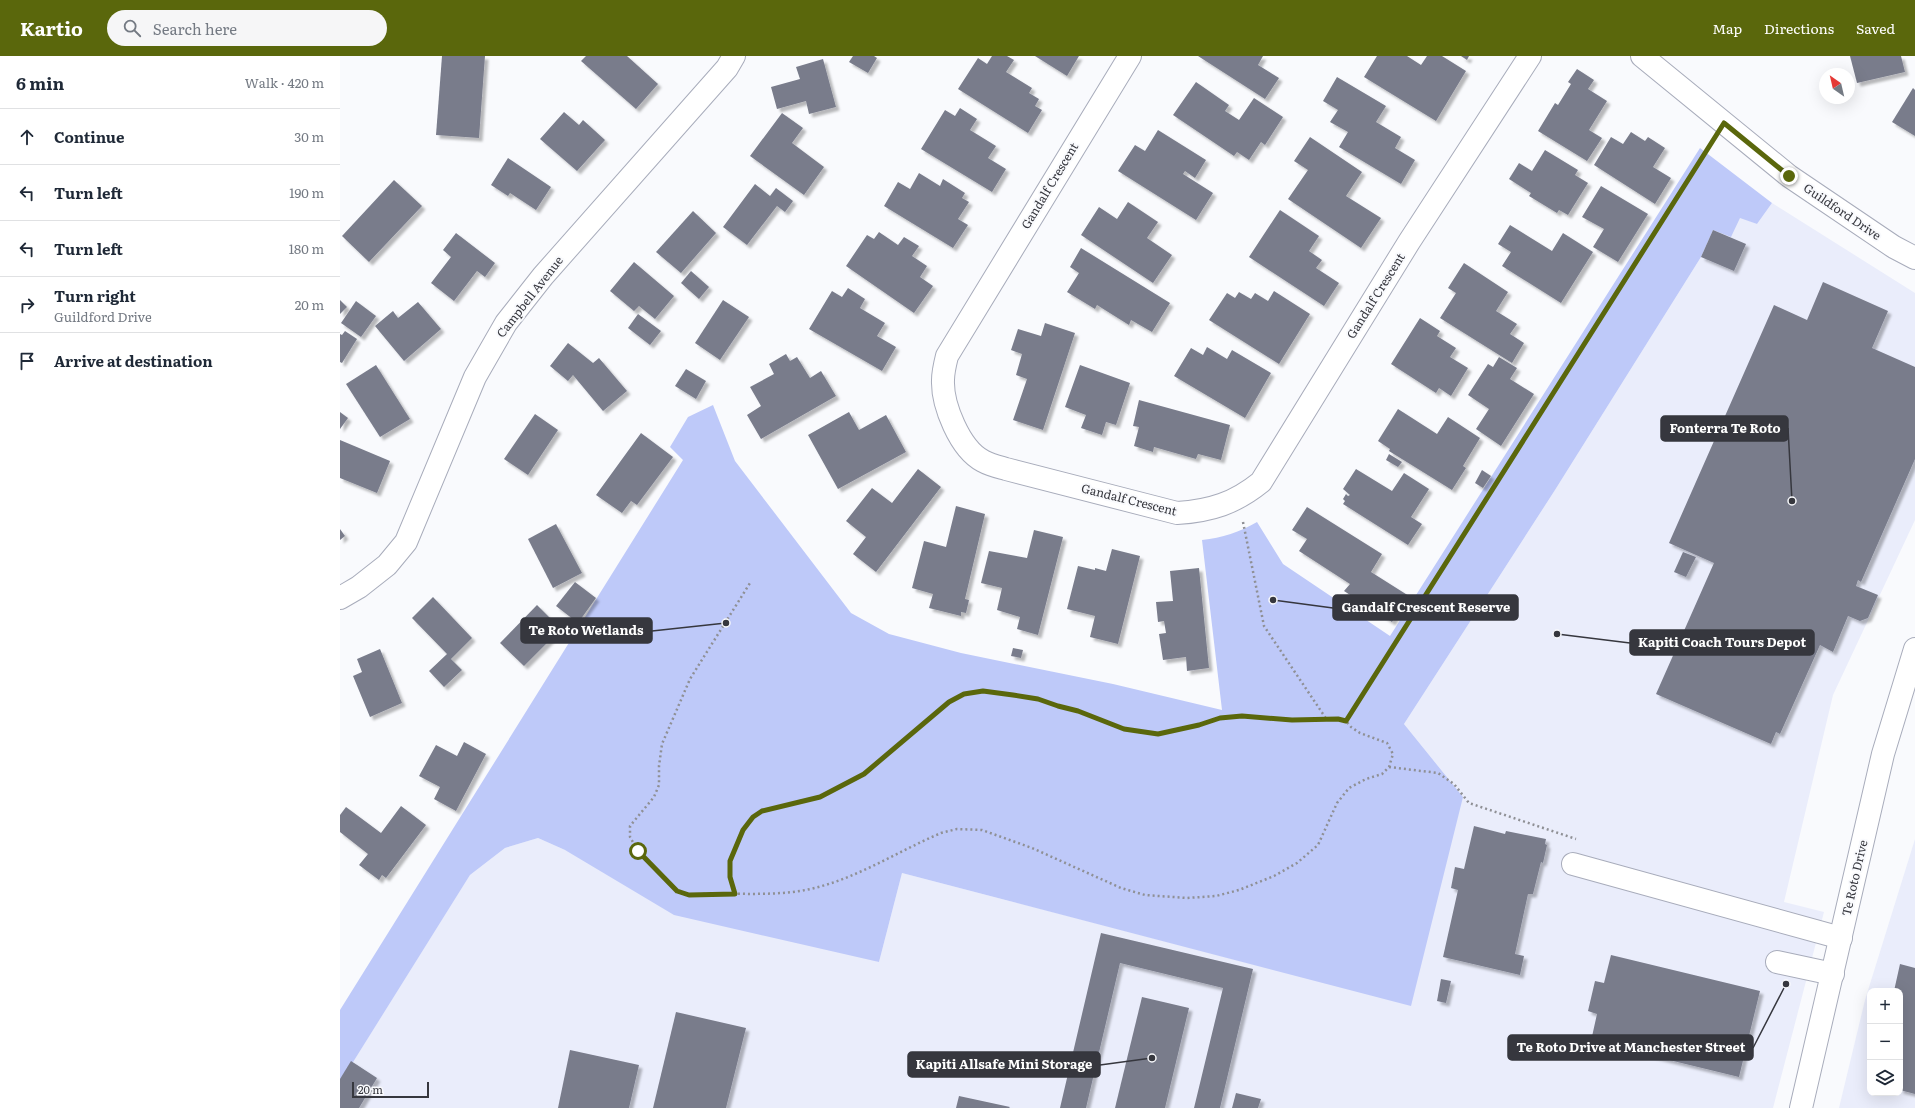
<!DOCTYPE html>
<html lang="en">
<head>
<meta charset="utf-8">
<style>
  :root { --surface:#fff; --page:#f6f6f7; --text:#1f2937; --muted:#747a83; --line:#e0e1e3; --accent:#5a670c }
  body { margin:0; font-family:Literata,serif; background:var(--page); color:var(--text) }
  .controls { position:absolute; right:12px; bottom:12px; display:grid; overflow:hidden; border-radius:8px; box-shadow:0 4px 16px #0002 }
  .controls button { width:36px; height:36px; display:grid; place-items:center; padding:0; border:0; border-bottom:1px solid var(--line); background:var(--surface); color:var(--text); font:20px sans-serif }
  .compass { position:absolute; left:1479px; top:12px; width:36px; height:36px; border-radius:50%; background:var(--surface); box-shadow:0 4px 16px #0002; rotate:326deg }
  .scale { position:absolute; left:12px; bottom:10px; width:77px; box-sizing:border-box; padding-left:4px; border:2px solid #36373e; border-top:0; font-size:11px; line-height:14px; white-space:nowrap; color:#36373e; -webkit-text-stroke:3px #f9fafd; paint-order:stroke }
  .stop { position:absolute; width:12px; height:12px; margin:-9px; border:3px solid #5a670c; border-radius:50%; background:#fff }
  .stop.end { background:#5a670c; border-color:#fff; box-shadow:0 1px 4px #0008 }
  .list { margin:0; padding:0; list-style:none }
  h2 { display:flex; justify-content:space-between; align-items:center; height:52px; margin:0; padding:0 16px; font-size:17px }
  h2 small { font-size:13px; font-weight:400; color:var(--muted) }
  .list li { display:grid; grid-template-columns:26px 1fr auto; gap:12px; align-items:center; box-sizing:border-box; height:56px; padding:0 16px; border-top:1px solid var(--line) }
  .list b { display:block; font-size:15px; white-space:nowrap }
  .list p { margin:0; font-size:13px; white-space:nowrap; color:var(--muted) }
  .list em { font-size:13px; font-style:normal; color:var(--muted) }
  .icon { flex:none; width:22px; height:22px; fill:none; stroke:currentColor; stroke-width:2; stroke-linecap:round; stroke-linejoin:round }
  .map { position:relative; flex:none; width:1575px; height:1052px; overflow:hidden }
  header { display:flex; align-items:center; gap:24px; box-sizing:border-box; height:56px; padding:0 20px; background:var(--accent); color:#fff }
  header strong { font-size:19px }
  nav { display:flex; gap:22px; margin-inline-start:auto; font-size:14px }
  .search { width:280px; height:36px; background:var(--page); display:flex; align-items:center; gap:10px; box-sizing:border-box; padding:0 14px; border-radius:22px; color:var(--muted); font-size:15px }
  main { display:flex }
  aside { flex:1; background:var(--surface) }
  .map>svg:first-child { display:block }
  .built { fill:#eaedfb; fill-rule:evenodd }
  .green { fill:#bec9f9 }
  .building { fill:#797c8b; filter:url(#shadow) }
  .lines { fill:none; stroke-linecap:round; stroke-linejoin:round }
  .minor-casing { stroke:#a8acbb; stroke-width:24 }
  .path { stroke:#8f9095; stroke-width:2.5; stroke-dasharray:2 3; stroke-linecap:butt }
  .minor { stroke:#fff; stroke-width:22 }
  .route { stroke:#5a670c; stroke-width:5 }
  .labels { text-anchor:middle; stroke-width:4; stroke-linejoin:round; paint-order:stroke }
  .street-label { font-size:12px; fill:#36373e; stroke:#f9fafd }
  .leader { fill:none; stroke:#36373e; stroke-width:1.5 }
  .callout-dot { fill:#36373e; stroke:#f9fafd; stroke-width:1.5 }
  .callout { fill:#36373e; stroke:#36373e; stroke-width:1.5 }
  .callout-label { font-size:13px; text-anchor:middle; font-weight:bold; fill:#fff }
</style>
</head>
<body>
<header>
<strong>Kartio</strong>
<div class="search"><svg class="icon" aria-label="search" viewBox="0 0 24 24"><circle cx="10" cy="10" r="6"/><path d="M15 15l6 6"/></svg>Search here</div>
<nav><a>Map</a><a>Directions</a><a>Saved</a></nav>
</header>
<main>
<aside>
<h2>6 min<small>Walk · 420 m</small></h2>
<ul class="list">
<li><svg class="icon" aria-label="ahead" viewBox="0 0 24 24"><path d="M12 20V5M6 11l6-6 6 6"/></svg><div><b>Continue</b></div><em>30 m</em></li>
<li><svg class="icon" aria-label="left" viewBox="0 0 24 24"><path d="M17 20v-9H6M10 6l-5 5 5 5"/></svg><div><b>Turn left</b></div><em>190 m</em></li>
<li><svg class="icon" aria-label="left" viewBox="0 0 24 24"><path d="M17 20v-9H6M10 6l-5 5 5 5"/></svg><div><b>Turn left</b></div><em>180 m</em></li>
<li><svg class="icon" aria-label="right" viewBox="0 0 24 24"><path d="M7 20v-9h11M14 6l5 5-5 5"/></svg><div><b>Turn right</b><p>Guildford Drive</p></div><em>20 m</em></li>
<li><svg class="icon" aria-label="arrive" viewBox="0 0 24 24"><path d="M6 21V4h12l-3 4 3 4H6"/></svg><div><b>Arrive at destination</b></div></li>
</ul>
</aside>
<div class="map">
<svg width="1575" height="1052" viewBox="0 0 1575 1052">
  <defs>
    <filter id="shadow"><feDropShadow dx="3.5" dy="3.5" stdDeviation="1" flood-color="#0004"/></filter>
  </defs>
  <rect width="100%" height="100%" fill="#f9fafd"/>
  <g class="built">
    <polygon points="1432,147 1575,237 1575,464 1493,639 1444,846 1484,856 1433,1052 0,1052 0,1027 130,819 165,792 198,782 225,794 539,906 562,817 920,910 1123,741 1064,668 1215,434 1361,201 1373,174 1400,161 1417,168"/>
    <path d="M 1575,783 L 1575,1052 L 1499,1052 L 1525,944 ZM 1530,935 L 1560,935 L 1560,1037 L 1530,1037 Z"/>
  </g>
  <path class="green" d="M 1360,92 L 1432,147 L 1417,168 L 1400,162 L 1391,181 L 1373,174 L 1361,201 L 1215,434 L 1064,668 L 1123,741 L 1071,950 L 562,817 L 539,906 L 334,859 L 225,794 L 198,782 L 165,792 L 130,819 L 0,1027 L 0,954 L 343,404 L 330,391 L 348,361 L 373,349 L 395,405 L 511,557 L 549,578 L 621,597 L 773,628 L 882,654 L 862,484 C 882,482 900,476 917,466 L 943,508 L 1050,580 Z"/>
  <g class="building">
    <polygon points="102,0 145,0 139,82 96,79"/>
    <polygon points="246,0 287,0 318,28 296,53 241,5"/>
    <polygon points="513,0 534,0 537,2 528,17 509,6"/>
    <polygon points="652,0 667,0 674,4 666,16 692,32 689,37 699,43 695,50 702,54 688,77 618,33 638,2 647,8"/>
    <polygon points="695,0 739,0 727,20"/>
    <polygon points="858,0 923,0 918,9 939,22 925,43"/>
    <polygon points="1037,0 1067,0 1081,9 1087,0 1102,0 1126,15 1096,65 1024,21"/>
    <polygon points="1121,0 1129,0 1127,4"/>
    <polygon points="1510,0 1561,0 1565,16 1517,27"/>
    <polygon points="483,3 496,51 469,58 466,45 437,53 431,31 460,23 456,11"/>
    <polygon points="1237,13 1254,24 1248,33 1267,45 1249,74 1262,82 1247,105 1198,75 1215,47 1218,49 1231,28 1228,26"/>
    <polygon points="997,21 1046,50 1036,66 1061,81 1055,92 1075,104 1061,128 999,91 1008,76 990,66 998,54 983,45"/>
    <polygon points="856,26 889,49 885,55 899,64 914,42 943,61 925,89 921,86 909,104 897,96 894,100 833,59"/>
    <polygon points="1573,32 1575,34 1575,80 1552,66"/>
    <polygon points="620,52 637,63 630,74 656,90 648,102 666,113 652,136 581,93 605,54 615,60"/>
    <polygon points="224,56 239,69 243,64 265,84 237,115 200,83"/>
    <polygon points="442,57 463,72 452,87 484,111 464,139 410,100"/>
    <polygon points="818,74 866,104 855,122 845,115 843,118 873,137 856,164 778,115 795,89 805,95"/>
    <polygon points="1291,76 1305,85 1308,81 1325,92 1313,111 1331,122 1315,148 1254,109 1271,81 1283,88"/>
    <polygon points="970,81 1022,116 1006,140 1041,162 1021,192 948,143 968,114 954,105"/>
    <polygon points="1205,94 1238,114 1235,119 1248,127 1228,159 1219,154 1217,157 1189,140 1191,137 1169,123 1179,107 1192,115"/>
    <polygon points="168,102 211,131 196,154 170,137 168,140 151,129"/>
    <polygon points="579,117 600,130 603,123 625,137 622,142 629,146 618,163 628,169 613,192 544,150 558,126 570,133"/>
    <polygon points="54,124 82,150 29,206 2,180"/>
    <polygon points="415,128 430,140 436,132 453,145 445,156 437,150 407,189 383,171"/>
    <polygon points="1261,130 1308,158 1278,206 1253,191 1264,173 1242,161"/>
    <polygon points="788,146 818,166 807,182 832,199 813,227 741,179 759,151 777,163"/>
    <polygon points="940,154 979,180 969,195 982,204 976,212 999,227 984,250 909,201"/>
    <polygon points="353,155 376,177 341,217 316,196"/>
    <polygon points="1170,169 1212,195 1223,177 1253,196 1221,247 1162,210 1171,196 1158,188"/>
    <polygon points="1373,174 1406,188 1394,215 1361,201"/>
    <polygon points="539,176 558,189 564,181 579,190 572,200 587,210 580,221 593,230 574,257 506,210 527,179 534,183"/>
    <polygon points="116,177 155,207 145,221 137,215 114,245 91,227 111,201 103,194"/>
    <polygon points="741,192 830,247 812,276 791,264 789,269 757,249 755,253 727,236 739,217 730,211"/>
    <polygon points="294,206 334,240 315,263 299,250 294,255 270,235"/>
    <polygon points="1124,207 1168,236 1156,255 1177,268 1170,278 1184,287 1172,307 1100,262 1116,237 1108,232"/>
    <polygon points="351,215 369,231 359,243 341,227"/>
    <polygon points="1483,226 1548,255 1532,292 1575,311 1575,403 1521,526 1518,524 1516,530 1538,539 1528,562 1520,565 1508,560 1493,596 1480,589 1440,678 1436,676 1431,688 1316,638 1374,507 1329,487 1434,249 1467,264"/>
    <polygon points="508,232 525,243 520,252 545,267 537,280 556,291 542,315 469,273 492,235 502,241"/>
    <polygon points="934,235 970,258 939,308 869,264 887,237 895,242 899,236 911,243 915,237 928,245"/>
    <polygon points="0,244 7,251 0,258"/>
    <polygon points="383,244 409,261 380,304 355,287"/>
    <polygon points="16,245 36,260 21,281 1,267"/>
    <polygon points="78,246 101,273 64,305 35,270 53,255 58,262"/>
    <polygon points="298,258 321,275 310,289 288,272"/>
    <polygon points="1080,262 1100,275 1097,280 1116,292 1110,301 1128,312 1111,340 1099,332 1096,337 1051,308"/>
    <polygon points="705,267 735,277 703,374 673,364 687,323 676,319 682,298 671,294 678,273 701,280"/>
    <polygon points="5,275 17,283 2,307 0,306 0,278 2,279"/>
    <polygon points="228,287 253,307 259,302 287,335 263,355 233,319 228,325 210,310"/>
    <polygon points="867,291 887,303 892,294 931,317 905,362 834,320 851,292 863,299"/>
    <polygon points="446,298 450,305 457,301 470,322 481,315 496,340 421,383 407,359 421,350 410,331 434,318 429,308"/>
    <polygon points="1159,301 1177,312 1170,323 1194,338 1161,390 1136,373 1149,353 1128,339 1148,308 1153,311"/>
    <polygon points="36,309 70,363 40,381 6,328"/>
    <polygon points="740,309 790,327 776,369 766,366 762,379 741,372 746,359 725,351"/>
    <polygon points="346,313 366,325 356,343 335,330"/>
    <polygon points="799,344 890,369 881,404 858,398 856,403 814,391 813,396 794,390 799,371 793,370"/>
    <polygon points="1058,353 1097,378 1108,361 1140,382 1123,410 1126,412 1112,434 1049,395 1050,393 1038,385"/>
    <polygon points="0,356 8,362 0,373"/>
    <polygon points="509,356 519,374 546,359 566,396 498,433 468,379"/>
    <polygon points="195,358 218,374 188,419 164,403"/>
    <polygon points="301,377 333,401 297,449 291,445 282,457 256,439"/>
    <polygon points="0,384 50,405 37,437 0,422"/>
    <polygon points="1049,398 1062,406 1058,411 1046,404"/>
    <polygon points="578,413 601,431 536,516 513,498 526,481 506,465 532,432 552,447"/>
    <polygon points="1016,413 1052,435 1064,417 1089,433 1071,461 1082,468 1068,489 1003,448 1005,445 1003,443 1006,438 1008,440 1010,439 1003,433"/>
    <polygon points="1142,414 1151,420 1143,432 1135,427"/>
    <polygon points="616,450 645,458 625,543 629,544 626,557 621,556 621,560 589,552 593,538 572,532 584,485 606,491"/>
    <polygon points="967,451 1042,498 1031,516 1069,540 1052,566 1004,535 1010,528 959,495 967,483 952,474"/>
    <polygon points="216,468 242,517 213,532 188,483"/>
    <polygon points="0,473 5,480 0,484"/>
    <polygon points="694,474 723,481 698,579 677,573 680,561 657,554 662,532 641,527 649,495 687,502"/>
    <polygon points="772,493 800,500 778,588 750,581 755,560 727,553 738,510 755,514 755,512 766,515"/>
    <polygon points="1343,496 1356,501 1346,521 1334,516"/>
    <polygon points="859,512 869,612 847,615 846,601 823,604 819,578 826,577 824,565 818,566 816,546 833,545 830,515"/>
    <polygon points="235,526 256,542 238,567 216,550"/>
    <polygon points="93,541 132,582 111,603 122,614 104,631 89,615 107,598 72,562"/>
    <polygon points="197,549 221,573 184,610 160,587"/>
    <polygon points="673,592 683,594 681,602 671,600"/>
    <polygon points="40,593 62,647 30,661 13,620 22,616 17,603"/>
    <polygon points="124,686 146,698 116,755 94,743 100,731 79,720 96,689 117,700"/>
    <polygon points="61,750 86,769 46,822 42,819 39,824 19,809 28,798 0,776 0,759 6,751 41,777"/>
    <polygon points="1134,770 1165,778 1166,775 1206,783 1205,788 1207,789 1203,807 1201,806 1193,838 1188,838 1175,898 1184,900 1180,919 1103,901 1118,834 1111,832 1115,811 1124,813"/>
    <polygon points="761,877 913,913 880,1052 854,1052 883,932 780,907 746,1052 720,1052"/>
    <polygon points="1271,899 1420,935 1399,1021 1251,985 1257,958 1248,955 1255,925 1264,927"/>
    <polygon points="1560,908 1575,912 1575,1038 1560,1034 1560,935 1554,935"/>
    <polygon points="1101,923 1111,925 1106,947 1097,945"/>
    <polygon points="802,941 849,952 825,1052 775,1052"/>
    <polygon points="336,956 406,972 386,1052 313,1052"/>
    <polygon points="230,994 299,1009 289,1052 218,1052"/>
    <polygon points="11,1005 37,1022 19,1052 0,1052 0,1023"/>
    <polygon points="896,1037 921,1043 918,1052 892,1052"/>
    <polygon points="619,1040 670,1051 669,1052 616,1052"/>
  </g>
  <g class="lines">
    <defs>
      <g id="minor">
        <path d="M 790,0 L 607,300 C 605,308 603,316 603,324 C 602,349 620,393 643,405 C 650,409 659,411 666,413 L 837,457 C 871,455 895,447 921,426 L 1069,186 L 1190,0"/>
        <polyline points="1302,0 1449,120 1554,191 1575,202"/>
        <polyline points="0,542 19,531 47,509 66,486 135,321 166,267 203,220 387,12 394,0"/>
        <polyline points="1233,808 1501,882"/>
        <polyline points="1437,906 1493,918"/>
        <polyline points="1461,1052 1543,698 1575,593"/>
      </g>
    </defs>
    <use href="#minor" class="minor-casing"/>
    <g class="path">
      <polyline points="903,466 924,570 987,664"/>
      <polyline points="1006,665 1371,87"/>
      <polyline points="1049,711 1098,717 1114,728 1129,747 1236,783"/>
      <path d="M 395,838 L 391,821 L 390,805 L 403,774 L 413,761 L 422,755 L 480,741 L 524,718 L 609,646 L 623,638 L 643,635 L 673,639 L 698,643 L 718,650 L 738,655 L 784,673 L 818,678 L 859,669 L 880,662 L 902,660 L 952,664 L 998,663 L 1006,665 L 1011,671 L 1020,677 L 1047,687 L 1053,698 L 1049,711 L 1042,718 L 1026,723 L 1009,732 L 997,747 L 978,789 L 957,807 L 934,820 L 899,834 L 876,840 L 847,842 L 805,839 L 781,832 L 692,792 L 642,774 L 617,773 L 601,777 C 561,794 524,818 482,830 C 439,843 393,835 349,839 L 337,835 L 298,795 L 290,781 L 290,770 L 314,741 L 319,729 L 319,710 L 322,688 L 350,623 L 410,527"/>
    </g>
    <use href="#minor" class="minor"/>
  </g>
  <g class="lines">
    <polyline class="route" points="298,795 337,835 349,839 395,838 390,821 390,805 403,774 413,761 422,755 480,741 524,718 609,646 624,638 643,635 673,639 698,643 718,650 738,655 784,673 818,678 859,669 880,662 902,660 952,664 998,663 1006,665 1384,67 1449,120"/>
  </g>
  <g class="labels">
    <g class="street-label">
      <text transform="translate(710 130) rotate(-59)" y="4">Gandalf Crescent</text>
      <text transform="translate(1502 156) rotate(34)" y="4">Guildford Drive</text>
      <text transform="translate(1036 240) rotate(-58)" y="4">Gandalf Crescent</text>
      <text transform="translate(190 241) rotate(-52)" y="4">Campbell Avenue</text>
      <text transform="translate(789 444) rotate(14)" y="4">Gandalf Crescent</text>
      <text transform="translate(1515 822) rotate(-77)" y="4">Te Roto Drive</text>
    </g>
  </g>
  <path class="leader" d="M1452 445L1448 372M933 544L993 552M386 567L312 575M1217 578L1290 587M1446 928L1413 992M812 1002L760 1009"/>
  <g class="callout-dot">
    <circle cx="1452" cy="445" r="4"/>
    <circle cx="933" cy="544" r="4"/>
    <circle cx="386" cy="567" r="4"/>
    <circle cx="1217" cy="578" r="4"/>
    <circle cx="1446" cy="928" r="4"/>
    <circle cx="812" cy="1002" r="4"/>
  </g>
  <g class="callout">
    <rect x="1321" y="360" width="127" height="25" rx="4"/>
    <rect x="993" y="539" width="185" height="25" rx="4"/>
    <rect x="181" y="562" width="131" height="25" rx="4"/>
    <rect x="1290" y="574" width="184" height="25" rx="4"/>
    <rect x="1168" y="979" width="245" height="25" rx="4"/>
    <rect x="568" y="996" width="192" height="25" rx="4"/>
  </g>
  <g class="callout-label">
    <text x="1385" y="377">Fonterra Te Roto</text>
    <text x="1086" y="556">Gandalf Crescent Reserve</text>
    <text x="246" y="579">Te Roto Wetlands</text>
    <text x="1382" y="591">Kapiti Coach Tours Depot</text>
    <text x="1291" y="996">Te Roto Drive at Manchester Street</text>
    <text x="664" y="1013">Kapiti Allsafe Mini Storage</text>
  </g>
</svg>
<div class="controls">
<button>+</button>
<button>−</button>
<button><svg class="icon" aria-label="layers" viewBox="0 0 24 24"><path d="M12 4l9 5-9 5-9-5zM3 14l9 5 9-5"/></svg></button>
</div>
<svg class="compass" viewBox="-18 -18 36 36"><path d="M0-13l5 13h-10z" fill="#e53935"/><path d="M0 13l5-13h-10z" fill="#747a83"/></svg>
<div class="scale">20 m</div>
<div class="stop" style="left:298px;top:795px"></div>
<div class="stop end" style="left:1449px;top:120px"></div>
</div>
</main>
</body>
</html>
